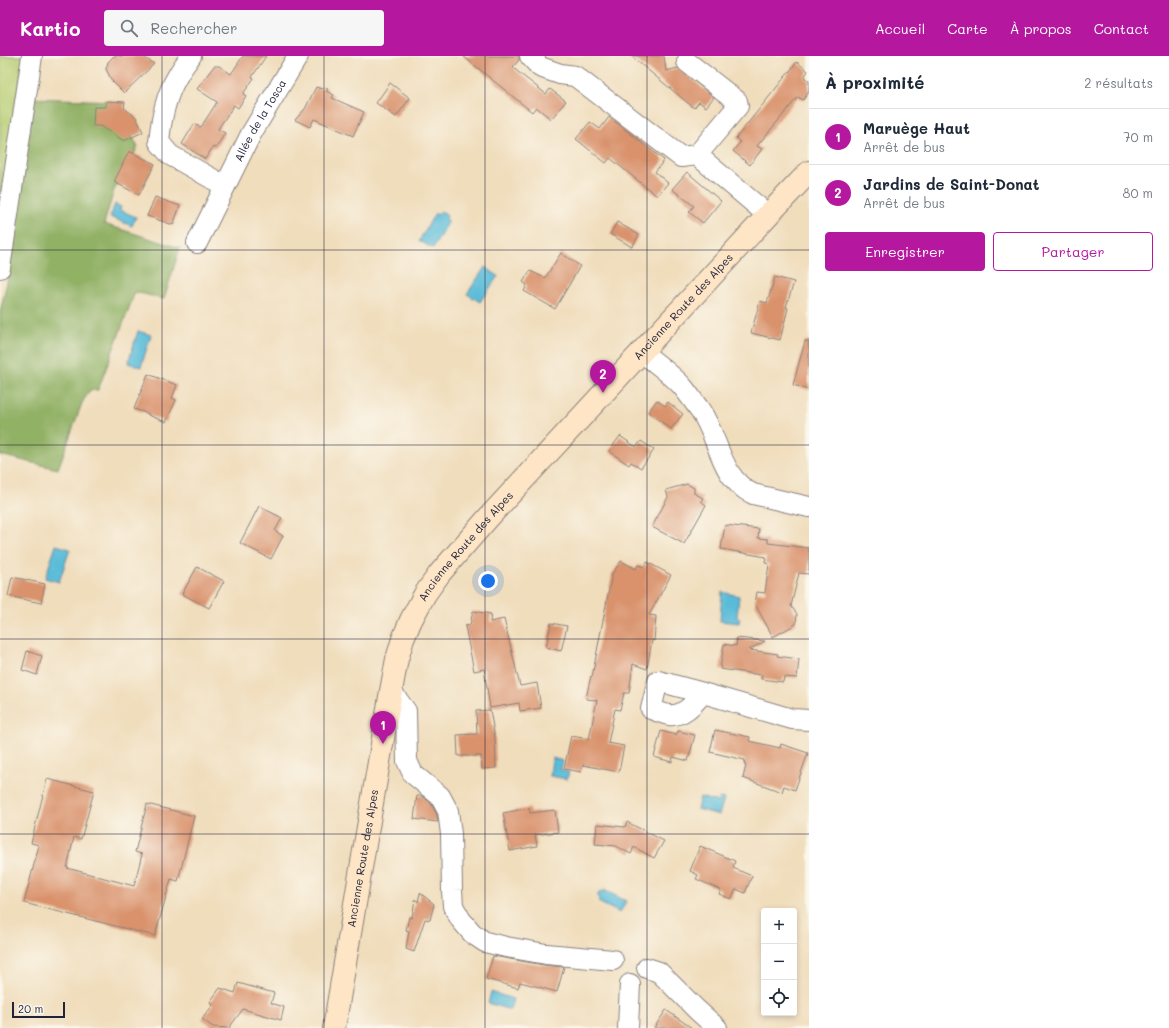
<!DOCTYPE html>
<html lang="fr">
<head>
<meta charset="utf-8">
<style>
  :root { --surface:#fff; --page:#f6f6f7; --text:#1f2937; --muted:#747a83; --line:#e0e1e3; --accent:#b5179e }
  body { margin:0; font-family:Mali,sans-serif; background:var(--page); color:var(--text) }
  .controls { position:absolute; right:12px; bottom:12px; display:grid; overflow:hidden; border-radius:4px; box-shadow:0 2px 6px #0003 }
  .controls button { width:36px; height:36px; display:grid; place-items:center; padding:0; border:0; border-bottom:1px solid var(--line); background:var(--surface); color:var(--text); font:20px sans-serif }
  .scale { position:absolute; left:12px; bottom:10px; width:53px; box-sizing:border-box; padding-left:4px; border:2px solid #22223b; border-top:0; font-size:11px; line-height:14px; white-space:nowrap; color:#22223b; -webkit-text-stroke:3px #fbf7ec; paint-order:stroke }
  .you { position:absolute; left:488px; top:525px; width:14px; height:14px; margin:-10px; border:3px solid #fff; border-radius:50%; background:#1a73e8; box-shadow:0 0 0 6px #1a73e833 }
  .badge { display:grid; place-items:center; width:26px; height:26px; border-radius:50%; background:var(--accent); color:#fff; font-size:13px; font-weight:700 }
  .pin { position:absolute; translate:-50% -33px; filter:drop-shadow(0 1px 2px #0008) }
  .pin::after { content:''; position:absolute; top:21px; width:14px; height:12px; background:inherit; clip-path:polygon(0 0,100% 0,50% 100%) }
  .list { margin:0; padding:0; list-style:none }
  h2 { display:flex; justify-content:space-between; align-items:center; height:52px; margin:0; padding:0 16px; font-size:17px }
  h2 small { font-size:13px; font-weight:400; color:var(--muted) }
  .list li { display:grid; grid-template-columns:26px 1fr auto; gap:12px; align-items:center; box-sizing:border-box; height:56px; padding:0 16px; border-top:1px solid var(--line) }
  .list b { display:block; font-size:15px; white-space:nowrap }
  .list p { margin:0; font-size:13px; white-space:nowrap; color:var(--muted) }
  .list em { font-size:13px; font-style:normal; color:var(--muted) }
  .actions { display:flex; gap:8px; padding:12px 16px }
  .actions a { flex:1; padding:9px 0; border:1px solid var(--accent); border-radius:4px; text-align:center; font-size:14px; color:var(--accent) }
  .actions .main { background:var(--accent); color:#fff }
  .icon { flex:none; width:22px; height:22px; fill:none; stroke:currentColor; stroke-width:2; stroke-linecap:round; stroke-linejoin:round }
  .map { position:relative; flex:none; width:809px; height:972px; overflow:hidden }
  header { display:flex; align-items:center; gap:24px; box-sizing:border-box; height:56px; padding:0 20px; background:var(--accent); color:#fff }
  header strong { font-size:19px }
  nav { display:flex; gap:22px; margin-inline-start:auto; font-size:14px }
  .search { width:280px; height:36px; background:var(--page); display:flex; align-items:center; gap:10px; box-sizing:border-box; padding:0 14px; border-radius:4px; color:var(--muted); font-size:15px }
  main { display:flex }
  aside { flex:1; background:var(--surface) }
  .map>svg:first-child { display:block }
  .green { fill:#b7ce73; stroke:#6c7857 }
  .forest { fill:#91b165; stroke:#5a6a50 }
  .water { fill:#59bbd8; stroke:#3e6e8a }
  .building { fill:#d9926c }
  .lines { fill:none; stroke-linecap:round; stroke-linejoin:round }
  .minor-casing { stroke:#89807c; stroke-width:22 }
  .secondary-casing { stroke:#89807c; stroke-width:24 }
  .minor { stroke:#fff; stroke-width:20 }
  .secondary { stroke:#fde5c5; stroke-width:22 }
  .grid { fill:none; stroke:#22223b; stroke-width:1; stroke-opacity:0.55 }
  .labels { text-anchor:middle; stroke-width:3; stroke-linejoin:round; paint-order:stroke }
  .street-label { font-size:11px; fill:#22223b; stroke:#fbf7ec }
</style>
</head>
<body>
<header>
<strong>Kartio</strong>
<div class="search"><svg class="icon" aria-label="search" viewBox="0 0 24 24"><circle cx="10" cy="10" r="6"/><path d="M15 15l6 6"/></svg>Rechercher</div>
<nav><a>Accueil</a><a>Carte</a><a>À propos</a><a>Contact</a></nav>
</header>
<main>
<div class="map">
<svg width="809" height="972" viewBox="0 0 809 972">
  <rect width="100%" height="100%" fill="#fbf7ec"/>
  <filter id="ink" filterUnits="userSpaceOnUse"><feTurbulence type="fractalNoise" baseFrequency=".025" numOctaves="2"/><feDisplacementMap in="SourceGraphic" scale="8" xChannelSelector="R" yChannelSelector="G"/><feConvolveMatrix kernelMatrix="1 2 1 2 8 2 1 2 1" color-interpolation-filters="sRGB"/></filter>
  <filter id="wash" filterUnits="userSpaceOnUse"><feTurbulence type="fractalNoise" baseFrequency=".012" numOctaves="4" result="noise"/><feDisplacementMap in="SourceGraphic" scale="16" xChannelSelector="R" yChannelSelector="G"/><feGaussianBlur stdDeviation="0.9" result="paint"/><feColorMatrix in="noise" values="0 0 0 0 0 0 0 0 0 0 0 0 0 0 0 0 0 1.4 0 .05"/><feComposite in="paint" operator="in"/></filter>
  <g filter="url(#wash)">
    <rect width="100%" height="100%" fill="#f0ddbc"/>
    <polygon class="green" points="0,0 24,0 0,147"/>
    <polygon class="forest" points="34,42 112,45 138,91 114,134 104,168 180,192 164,243 135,236 98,334 90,334 82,347 58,413 0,399 0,256 7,226 14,185"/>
    <g class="water">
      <polygon points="115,148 121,151 120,154 136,161 132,170 110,161"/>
      <polygon points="440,156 445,158 447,160 446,164 449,165 433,192 419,185 435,157 437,159"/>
      <polygon points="485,211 498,220 480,246 467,238"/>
      <polygon points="138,275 151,279 141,311 128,307"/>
      <polygon points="56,489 70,493 59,526 45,522"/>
      <polygon points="722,536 739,540 737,561 740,562 739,567 720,565"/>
      <polygon points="552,702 563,705 561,714 569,716 567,723 550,720"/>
      <polygon points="700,741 718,746 719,742 724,743 719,759 697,753"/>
      <polygon points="604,834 626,845 620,857 598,846 599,843 598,841 598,838 600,836 603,837"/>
      <polygon points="491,936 513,943 510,954 488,947"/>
    </g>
    <g id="blocks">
      <g class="building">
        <polygon points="114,0 142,0 154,8 124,37 112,25 106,13 108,6"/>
        <polygon points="243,0 266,0 252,21 254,22 243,38 246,40 238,52 234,49 218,73 225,77 216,92 213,91 205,103 182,88 194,68 201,71 217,46 197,33 214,10 219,10 231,18"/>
        <polygon points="463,0 519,0 519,4 513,11 518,16 546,38 550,33 566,45 551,63 536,51 532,56"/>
        <polygon points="631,0 664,0 666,15 678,12 714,41 706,51 699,46 694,52"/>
        <polygon points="797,6 808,15 804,21 809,25 809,36 803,44 798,41 757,90 762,93 750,109 733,95 740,86 736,82"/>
        <polygon points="390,27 410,42 396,61 376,47"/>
        <polygon points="316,31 322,33 324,31 328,33 326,35 334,39 332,42 364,56 353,80 314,63 310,71 295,64 305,53"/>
        <polygon points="106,45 125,46 124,52 136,61 143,76 124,85 100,70 93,70 94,51 106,51"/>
        <polygon points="609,61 664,104 655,116 668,127 657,140 610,102 606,107 576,83 590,66 600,73"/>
        <polygon points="129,95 155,108 139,139 114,126"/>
        <polygon points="687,116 721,145 703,167 689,156 694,150 672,133"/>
        <polygon points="155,141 180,150 173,169 147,160"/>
        <polygon points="617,166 639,179 632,191 610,178"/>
        <polygon points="561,197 580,210 555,253 524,235 527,229 523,226 530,215 545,222"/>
        <polygon points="775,221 794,226 786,251 788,252 780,284 751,277 760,245 767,247"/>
        <polygon points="805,285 809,285 809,334 793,329"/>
        <polygon points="148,318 177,329 172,342 176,344 166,366 148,359 149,358 134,353"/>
        <polygon points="657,344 665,350 668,346 683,358 671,373 648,356"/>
        <polygon points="620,380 636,391 641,385 654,394 641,412 631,406 629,409 609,395"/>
        <polygon points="687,428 694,432 694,437 703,442 701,445 706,449 684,488 652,471 668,441 666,434"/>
        <polygon points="259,450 282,462 275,475 283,480 271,503 240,487"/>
        <polygon points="725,469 759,473 758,482 768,483 768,487 809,492 809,518 799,517 791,550 797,558 796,568 773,581 755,548 757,536 765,537 769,508 765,507 766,501 721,493"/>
        <polygon points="621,505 636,513 638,509 644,511 647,506 671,519 649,559 656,560 654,585 652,584 647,613 633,608 629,637 624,637 620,654 615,653 608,687 624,690 619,716 583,709 581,716 564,713 571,680 589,683 597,644 586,643 588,633 591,620 592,621 612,518"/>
        <polygon points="197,511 224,525 209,552 182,538"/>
        <polygon points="12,521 45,528 41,547 8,540"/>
        <polygon points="473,555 491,558 490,566 504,563 520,630 537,627 541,652 520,655 519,647 490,652 484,613 474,615 465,570 470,569"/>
        <polygon points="551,567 567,570 561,595 546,591"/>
        <polygon points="737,582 765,585 749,594 778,598 777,600 799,603 797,622 784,621 783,626 761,623 762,619 720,613 724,588 736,590"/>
        <polygon points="27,595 42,600 37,619 22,614"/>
        <polygon points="490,654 495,682 496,712 482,713 481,700 458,700 457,679 477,678 476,655"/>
        <polygon points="715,674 750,681 749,685 780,692 781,688 808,697 795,734 784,730 782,736 743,722 746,709 744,709 745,704 710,696"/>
        <polygon points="661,675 676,679 678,675 695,679 688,705 673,701 672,706 654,701"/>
        <polygon points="47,723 94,735 81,783 74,781 67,812 134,830 142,798 135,796 147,748 194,760 178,825 171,823 155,880 24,847 39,789 31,787"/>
        <polygon points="417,740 422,740 431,747 437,759 438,766 414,763"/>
        <polygon points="529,752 530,757 555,754 558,776 535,779 537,790 510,795 503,757"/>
        <polygon points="627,766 664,785 654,802 634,791 631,798 616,790 595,788 597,768 625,771"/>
        <polygon points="700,790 735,805 733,812 752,820 745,837 736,833 731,843 719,838 721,834 696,823 698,819 690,815"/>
        <polygon points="420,837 434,848 430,864 425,863 414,896 406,893 409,875 406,874 409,861 412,862 415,843 418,846"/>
        <polygon points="493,900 544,909 564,911 557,936 520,926 518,932 486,923"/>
        <polygon points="238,927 274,937 271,947 284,951 281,964 243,953 229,972 213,971 202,963 213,949 210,946 220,932 235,937"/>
        <polygon points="666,954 692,972 654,972"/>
      </g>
    </g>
  </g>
  <g filter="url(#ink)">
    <use href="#blocks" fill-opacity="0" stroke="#89807c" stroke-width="1"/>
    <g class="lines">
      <defs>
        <g id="minor">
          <path d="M 191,0 C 186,7 181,13 177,21 C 165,41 161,63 159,86 L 170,99 L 225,130"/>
          <polyline points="530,0 540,11 560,18 575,20 681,101 697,99 768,159"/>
          <polyline points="687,6 737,45 738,50 697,99"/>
          <path id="s1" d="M 197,187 L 251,78 L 298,0"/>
          <polyline points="0,212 32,0"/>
          <path d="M 642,296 C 654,306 671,318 682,330 C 688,337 694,346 700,354 C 719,381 720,423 753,438 L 809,451"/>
          <polyline points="391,635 406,655 407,705 413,718 440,740 448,755 451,778 452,834 453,850 461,864 473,878 485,886 506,891 546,898 613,904"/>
          <path d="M 703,637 C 695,646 684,661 669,659 C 663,658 657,655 651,653 L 658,625 L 703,637 L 792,663 L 809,664"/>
          <polyline points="647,912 659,916 697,954 717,972"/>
          <polyline points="628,972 630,928"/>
        </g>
        <g id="secondary">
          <path id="s2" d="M 334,972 L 391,635 L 397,603 L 403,583 L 411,564 L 425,538 L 440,517 L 488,462 L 768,159 L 809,116"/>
        </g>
      </defs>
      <use href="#minor" class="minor-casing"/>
      <use href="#secondary" class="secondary-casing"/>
      <use href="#minor" class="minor"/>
      <use href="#secondary" class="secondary"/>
    </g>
  </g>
  <path class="grid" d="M 162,0 L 162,972M 324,0 L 324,972M 485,0 L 485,972M 647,0 L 647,972M 0,194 L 809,194M 0,389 L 809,389M 0,583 L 809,583M 0,778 L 809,778"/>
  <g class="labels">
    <g class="street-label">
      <text dy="4" stroke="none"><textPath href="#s1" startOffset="138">Allée de la Tosca</textPath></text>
      <text dy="4" stroke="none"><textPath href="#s2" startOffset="832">Ancienne Route des Alpes</textPath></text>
      <text dy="4" stroke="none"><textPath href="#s2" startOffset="508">Ancienne Route des Alpes</textPath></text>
      <text dy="4" stroke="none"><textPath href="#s2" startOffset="172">Ancienne Route des Alpes</textPath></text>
    </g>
  </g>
</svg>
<div class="controls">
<button>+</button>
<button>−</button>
<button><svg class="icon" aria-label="locate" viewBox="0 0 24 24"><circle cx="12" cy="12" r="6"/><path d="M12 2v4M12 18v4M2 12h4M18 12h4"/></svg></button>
</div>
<div class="scale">20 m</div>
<div class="you"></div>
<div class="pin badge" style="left:383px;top:688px">1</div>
<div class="pin badge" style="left:603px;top:337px">2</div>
</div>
<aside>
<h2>À proximité<small>2 résultats</small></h2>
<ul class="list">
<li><span class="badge">1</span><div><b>Maruège Haut</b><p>Arrêt de bus</p></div><em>70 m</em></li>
<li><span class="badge">2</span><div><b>Jardins de Saint-Donat</b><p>Arrêt de bus</p></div><em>80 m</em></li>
</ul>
<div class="actions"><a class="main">Enregistrer</a><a>Partager</a></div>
</aside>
</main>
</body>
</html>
